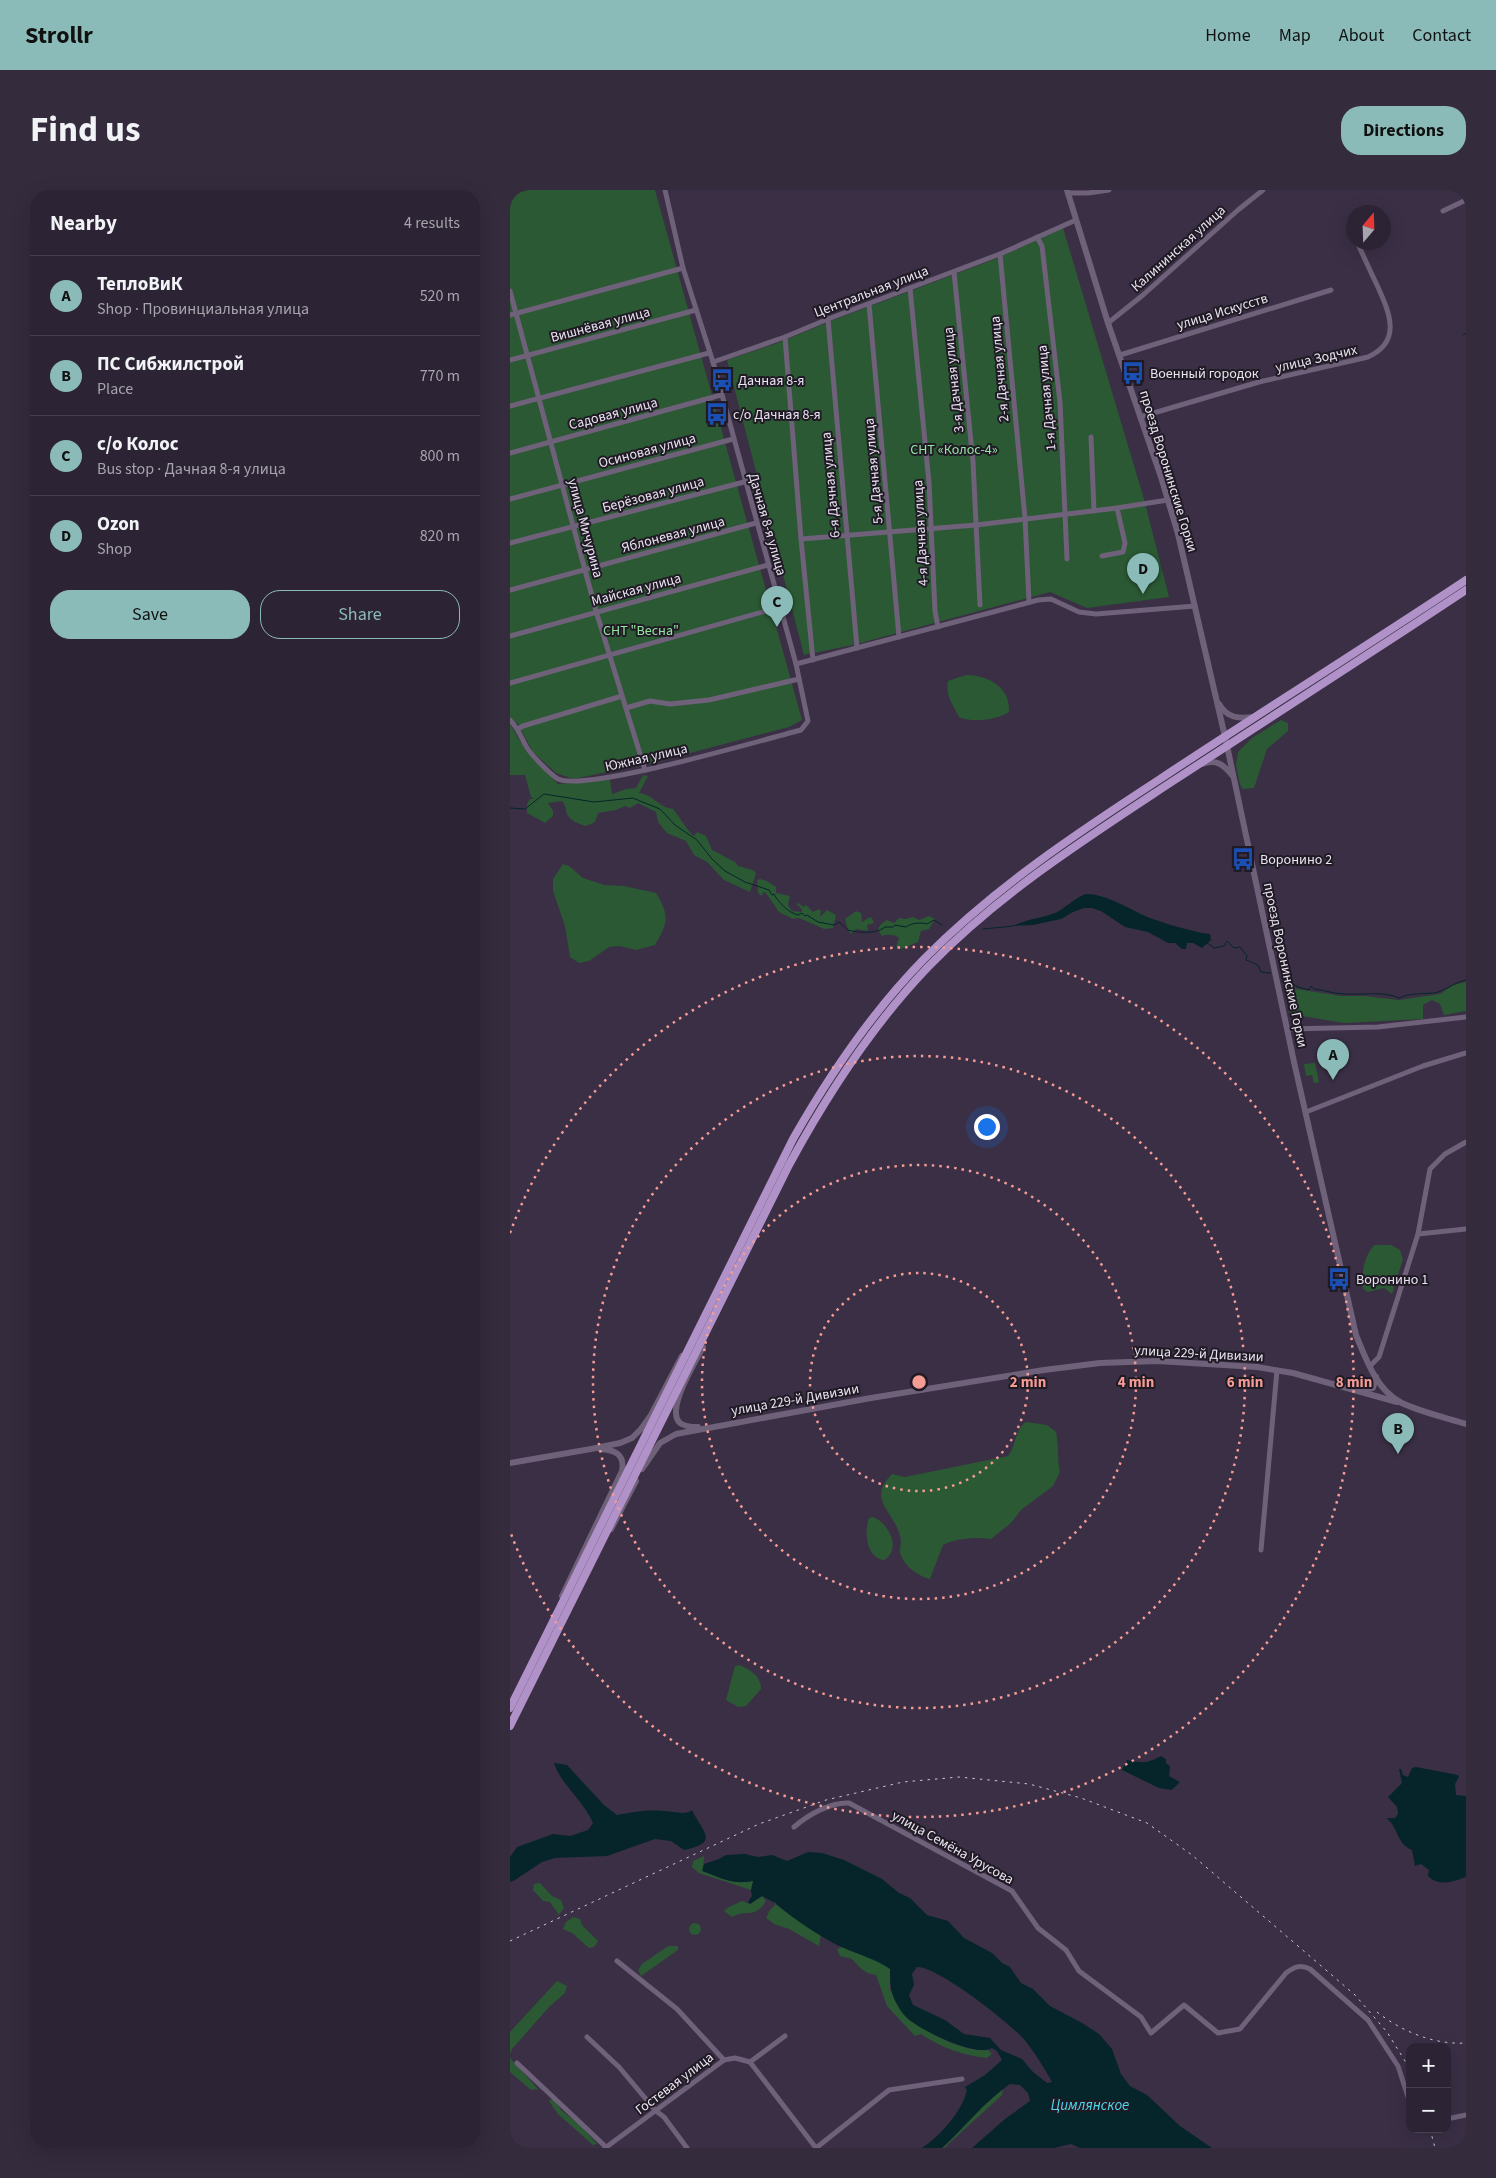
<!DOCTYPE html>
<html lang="en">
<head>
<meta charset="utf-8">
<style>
  :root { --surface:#2c2334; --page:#342b3c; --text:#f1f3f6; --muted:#a6a4ac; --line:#48404f; --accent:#8bbbb9 }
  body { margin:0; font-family:"Source Sans 3",sans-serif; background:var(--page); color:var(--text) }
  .controls { position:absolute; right:15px; bottom:15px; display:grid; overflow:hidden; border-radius:10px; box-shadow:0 5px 20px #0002 }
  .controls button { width:45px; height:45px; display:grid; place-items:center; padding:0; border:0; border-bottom:1px solid var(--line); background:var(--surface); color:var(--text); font:25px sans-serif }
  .compass { position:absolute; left:836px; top:15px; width:45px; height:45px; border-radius:50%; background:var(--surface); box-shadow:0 5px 20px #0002; rotate:19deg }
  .you { position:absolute; left:476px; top:936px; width:18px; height:18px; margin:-12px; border:4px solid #fff; border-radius:50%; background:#1a73e8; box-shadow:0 0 0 8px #1a73e833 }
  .badge { display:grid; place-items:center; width:32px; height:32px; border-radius:50%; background:var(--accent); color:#111; font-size:16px; font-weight:700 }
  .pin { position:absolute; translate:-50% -41px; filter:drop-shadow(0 1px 2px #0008) }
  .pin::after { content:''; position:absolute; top:26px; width:18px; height:15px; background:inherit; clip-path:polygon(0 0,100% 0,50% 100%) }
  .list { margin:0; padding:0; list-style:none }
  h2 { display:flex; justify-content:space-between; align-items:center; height:65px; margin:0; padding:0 20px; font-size:21px }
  h2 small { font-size:16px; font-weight:400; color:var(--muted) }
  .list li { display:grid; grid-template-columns:32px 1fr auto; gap:15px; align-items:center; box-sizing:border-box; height:80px; padding:0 20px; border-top:1px solid var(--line) }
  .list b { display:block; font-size:19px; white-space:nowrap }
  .list p { margin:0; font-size:16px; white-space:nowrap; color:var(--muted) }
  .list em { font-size:16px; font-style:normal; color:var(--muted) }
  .actions { display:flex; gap:10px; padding:15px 20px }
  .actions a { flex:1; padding:11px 0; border:1px solid var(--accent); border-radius:20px; text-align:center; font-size:18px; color:var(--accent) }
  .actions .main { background:var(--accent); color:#111 }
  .map { position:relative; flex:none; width:956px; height:1958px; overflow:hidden; border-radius:20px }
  header { display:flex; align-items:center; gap:30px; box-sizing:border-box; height:70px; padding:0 25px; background:var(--accent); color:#111 }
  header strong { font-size:24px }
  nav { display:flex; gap:28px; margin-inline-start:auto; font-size:18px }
  .intro { display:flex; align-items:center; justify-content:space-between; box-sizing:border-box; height:120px; padding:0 30px }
  h1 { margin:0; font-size:35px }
  .button { padding:12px 22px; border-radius:20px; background:var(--accent); color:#111; font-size:18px; font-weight:700 }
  main { display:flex; gap:30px; padding:0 30px }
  aside { flex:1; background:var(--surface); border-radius:20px; box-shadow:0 5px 20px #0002 }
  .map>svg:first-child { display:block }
  .green { fill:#2b5934 }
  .water { fill:#06252a; fill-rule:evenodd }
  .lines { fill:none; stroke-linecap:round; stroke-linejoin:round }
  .stream { stroke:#06252a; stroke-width:1 }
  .minor { stroke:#6e6179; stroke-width:5 }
  .tertiary { stroke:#6e6179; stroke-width:6 }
  .trunk { stroke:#b092c9; stroke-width:8 }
  .rail { stroke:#cdc6d5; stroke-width:1; stroke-dasharray:2.5 5; stroke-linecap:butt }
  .ring { fill:none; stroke:#f59c95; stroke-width:2.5; stroke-dasharray:2.5 5 }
  .labels { text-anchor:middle; stroke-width:4; stroke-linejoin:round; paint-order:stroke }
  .street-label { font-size:14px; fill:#eae3f1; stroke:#1f1a24 }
  .poi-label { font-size:14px; fill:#eae3f1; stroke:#1f1a24; text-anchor:start }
  .park-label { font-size:14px; fill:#94e4a2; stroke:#1f1a24 }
  .water-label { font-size:15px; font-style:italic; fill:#4cd9ee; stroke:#1f1a24 }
  .centre { fill:#f59c95; stroke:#1f1a24; stroke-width:2.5 }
  .ring-label { font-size:15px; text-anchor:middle; font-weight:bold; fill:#f59c95; stroke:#1f1a24; stroke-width:4; stroke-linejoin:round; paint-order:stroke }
</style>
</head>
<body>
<header>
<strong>Strollr</strong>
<nav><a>Home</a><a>Map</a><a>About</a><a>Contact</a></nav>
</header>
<div class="intro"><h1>Find us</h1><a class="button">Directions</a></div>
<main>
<aside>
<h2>Nearby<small>4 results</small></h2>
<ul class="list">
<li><span class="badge">A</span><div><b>ТеплоВиК</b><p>Shop · Провинциальная улица</p></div><em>520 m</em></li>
<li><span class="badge">B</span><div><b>ПС Сибжилстрой</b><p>Place</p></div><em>770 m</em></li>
<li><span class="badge">C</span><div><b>с/о Колос</b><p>Bus stop · Дачная 8-я улица</p></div><em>800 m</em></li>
<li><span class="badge">D</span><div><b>Ozon</b><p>Shop</p></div><em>820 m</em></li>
</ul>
<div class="actions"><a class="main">Save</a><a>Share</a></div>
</aside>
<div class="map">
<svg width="956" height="1958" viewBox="0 0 956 1958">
  <rect width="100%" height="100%" fill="#3a2f45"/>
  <g class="green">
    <polygon points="0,0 145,0 292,530 279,537 142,573 63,589 46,583 23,562 8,534 0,527"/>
    <polygon points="553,38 634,309 659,407 577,418 540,402 343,455 294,465 217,170 273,151 321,131 485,69"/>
    <path d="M 456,485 C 477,485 501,497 499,522 C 487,530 463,533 449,527 C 443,515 435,505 438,491 Z"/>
    <polygon points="771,530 778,533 778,541 757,559 744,598 733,599 730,595 726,575 728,562 742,548"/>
    <path d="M 0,534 L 16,561 L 48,594 L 100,589 L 102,604 L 116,599 L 126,598 L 133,585 L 138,586 L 129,603 C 145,605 147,617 163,619 C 170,627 177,641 184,646 L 187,642 L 196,646 L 202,660 L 225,672 L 228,676 L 243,680 L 246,683 L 240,702 L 214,690 L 197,672 L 184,665 L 176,651 L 157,643 L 148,632 L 146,622 L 128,613 L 120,618 L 115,616 L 106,620 L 88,623 L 85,632 L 76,636 C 69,634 60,631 57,624 C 55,618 56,616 52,611 L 38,613 L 43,621 L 43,626 L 35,633 L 17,623 L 17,614 L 20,609 L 24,609 L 21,607 L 15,585 L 0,585 Z"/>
    <path d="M 53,674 L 59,676 L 73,688 L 94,695 L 114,696 L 146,703 C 160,726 158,733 145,755 L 126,760 L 110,756 L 99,757 L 79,771 L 69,773 L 60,767 L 55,736 L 43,701 L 43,689 Z"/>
    <polygon points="250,689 257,691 266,697 266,703 280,706 278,715 282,721 292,722 291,718 286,714 288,713 294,717 296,715 303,722 309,719 311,721 310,727 317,720 326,725 323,738 314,739 289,728 283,729 269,722 256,703 253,702 252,706 248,703 247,690"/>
    <polygon points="346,721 351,723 352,732 360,727 362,728 364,733 357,735 358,741 346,739 341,744 338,740 335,729"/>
    <path d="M 419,726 L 425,729 L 419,739 L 411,741 L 408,752 L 391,759 L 386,757 L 389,748 C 385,744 376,744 372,746 L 368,740 L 370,735 L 377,730 L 384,733 L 389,728 L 396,729 L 403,727 L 409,730 Z"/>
    <polygon points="772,790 787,799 831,806 854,806 889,810 930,804 943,795 956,792 956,821 934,825 930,814 922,810 913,815 913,829 834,833 780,824"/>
    <polygon points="805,873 809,892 804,893 802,885 796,886 794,874"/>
    <path d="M 864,1055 L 881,1055 L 890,1060 L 893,1069 L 882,1104 L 874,1098 L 858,1102 L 853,1099 C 852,1081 853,1069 864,1055 Z"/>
    <path d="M 516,1232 L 537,1235 L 546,1242 C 549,1255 547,1269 550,1282 L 543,1296 L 511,1320 L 501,1333 L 481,1349 C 466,1347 447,1348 433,1355 L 420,1389 C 409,1387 391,1374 390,1361 C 390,1356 392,1351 390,1346 C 384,1321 356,1310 382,1284 L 395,1287 L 498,1266 C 506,1256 505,1239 516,1232 Z"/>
    <path d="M 363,1327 C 379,1333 392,1360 374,1370 C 356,1368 354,1341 359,1328 Z"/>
    <path d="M 230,1475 C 240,1480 251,1486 251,1499 L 236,1516 L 228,1517 L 216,1510 L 225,1476 Z"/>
    <path d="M 194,1666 L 193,1681 C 211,1688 224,1696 244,1690 L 241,1700 L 189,1683 L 182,1677 L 183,1671 Z"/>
    <polygon points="30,1693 42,1706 51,1710 54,1718 49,1725 40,1712 33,1711 23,1700 24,1694"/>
    <path d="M 252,1706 L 256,1711 C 244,1730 237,1718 222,1727 L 214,1721 L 219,1717 L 232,1711 L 240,1714 Z"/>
    <polygon points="266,1714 280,1725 311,1744 309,1756 279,1739 264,1734 256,1728 260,1720"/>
    <polygon points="63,1727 70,1729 72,1735 88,1751 84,1757 79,1758 62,1743 53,1739 56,1732"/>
    <circle cx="185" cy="1739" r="6"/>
    <polygon points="158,1756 168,1756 168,1760 131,1786 128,1780 132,1774"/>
    <path d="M 332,1757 L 371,1772 L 380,1779 L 380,1800 C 391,1812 405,1832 418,1841 C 434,1851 460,1862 478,1860 L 482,1864 L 477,1868 C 452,1865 432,1858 411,1844 L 405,1846 L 377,1816 L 366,1785 C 355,1784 349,1777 342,1769 L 330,1766 L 327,1759 Z"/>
    <polygon points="47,1791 57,1796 55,1803 39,1817 2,1859 0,1864 0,1842"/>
    <polygon points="0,1868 28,1899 21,1900 0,1882"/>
    <path d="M 493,1899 L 492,1905 L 434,1958 L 432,1958 C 453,1939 470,1916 493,1899 Z"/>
    <polygon points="44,1908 51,1920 70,1935 87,1954 83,1955 48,1924 39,1911"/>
  </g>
  <g class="water">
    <path d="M 576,704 C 595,704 616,717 633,725 C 645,731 687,743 700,744 L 701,750 L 692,758 L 683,753 L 677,753 L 676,759 L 672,759 L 665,753 L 658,753 L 638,742 L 615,737 L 591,721 L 582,718 L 574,718 L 563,722 L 551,729 L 523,735 L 503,736 C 517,729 532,728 545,723 C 556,718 564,708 576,704 Z"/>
    <path d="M 651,1566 L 656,1569 L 656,1573 L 660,1576 L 659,1586 L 670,1592 L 662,1600 L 649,1598 L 612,1580 L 617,1570 C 633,1573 636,1574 651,1566 Z"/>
    <path d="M 44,1573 L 57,1575 L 94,1615 L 107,1625 C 130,1621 139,1619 163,1622 C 170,1623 177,1624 182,1620 C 192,1642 211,1652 174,1660 L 161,1651 L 145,1649 L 97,1666 L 45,1668 L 32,1672 L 5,1690 L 0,1692 L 0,1667 L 7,1657 L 43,1644 L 60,1646 L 78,1640 L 83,1633 C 74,1611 51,1595 44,1573 Z"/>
    <path d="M 906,1577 L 948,1585 L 949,1587 L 945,1594 L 946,1605 L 956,1606 L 956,1687 C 943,1692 929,1697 918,1686 L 919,1680 L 911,1674 L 905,1676 L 902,1660 C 886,1654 889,1637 876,1628 L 885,1628 L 888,1624 L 887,1617 L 878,1607 L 892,1593 L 889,1579 L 891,1579 L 893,1585 L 898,1587 L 902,1578 Z"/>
    <path d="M 298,1662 L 312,1663 L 334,1670 L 372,1689 L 389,1703 L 400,1708 L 417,1725 L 438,1731 L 454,1748 L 482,1763 L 492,1773 L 500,1777 L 511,1793 L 523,1799 L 540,1816 L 572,1833 L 589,1844 L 602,1859 L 611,1884 L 620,1896 L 637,1905 L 670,1936 L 702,1958 L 570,1958 L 561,1954 L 544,1958 L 462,1958 L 495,1929 L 520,1911 L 518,1903 L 510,1895 L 500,1894 C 474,1912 455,1937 432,1958 L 412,1958 C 430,1946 452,1922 457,1900 L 455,1897 L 475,1885 L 492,1870 L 487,1861 L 482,1858 C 467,1868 410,1840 397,1828 C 394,1825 390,1820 388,1816 C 380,1804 380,1792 380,1779 C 366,1769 349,1765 334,1758 C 313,1749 284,1729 266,1714 L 266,1711 L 265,1713 L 252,1706 L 240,1714 L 238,1712 L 242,1706 L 241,1700 L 243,1691 C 223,1695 211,1688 192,1681 L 194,1674 L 209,1669 L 216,1665 L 235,1664 L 248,1667 L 262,1665 L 277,1671 ZM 407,1777 C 426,1775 506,1837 517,1853 C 526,1865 535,1879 542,1892 L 537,1893 L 523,1882 L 512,1869 L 491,1860 L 480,1848 L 454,1844 L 435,1830 L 403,1815 L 399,1805 L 404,1795 L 402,1784 Z"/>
  </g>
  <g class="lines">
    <g class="stream">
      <polyline points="953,145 956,143"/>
      <path d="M 0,618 L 15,619 L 34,604 L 84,612 L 123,608 L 130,611 L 150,619 L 165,635 L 187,650 L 202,669 L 215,681 L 235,692 L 259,700 L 262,705 L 264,704 C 268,712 279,723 288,725 L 292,723 L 295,726 L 297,725 L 308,732 L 324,735 L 329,732 C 332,734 336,739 338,740 C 347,743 368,744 375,737 L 383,737 L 385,735 L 396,737 C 401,733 411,732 417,734 L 424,730 L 432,735"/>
      <polyline points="473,739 504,736"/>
      <polyline points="696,752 704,758 714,756 717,751 724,758 730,757 737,766 736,770 748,775 751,782 760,783"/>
      <path d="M 776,789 L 788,797 L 799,800 L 801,796 L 804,799 C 815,800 824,804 835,804 C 851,805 875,801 889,808 C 900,803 912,804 924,803 C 935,801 943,793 956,790"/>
    </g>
    <g class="minor">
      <polyline points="558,3 578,3 599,0"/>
      <polyline points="933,21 956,10"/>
      <polyline points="839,35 844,44"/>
      <polyline points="527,47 532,56 550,212 557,369"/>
      <polyline points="490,64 515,328 519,412"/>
      <polyline points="444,82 463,272 470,415"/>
      <polyline points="400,98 419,293 425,421 428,437"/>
      <polyline points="0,101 86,421 135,580"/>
      <polyline points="359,114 389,447"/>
      <polyline points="0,125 173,78"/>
      <polyline points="318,129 347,458"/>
      <polyline points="598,133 633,105 728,20 753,0"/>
      <polyline points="275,147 291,349 303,470"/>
      <polyline points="610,165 821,100"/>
      <polyline points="0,170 186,120"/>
      <polyline points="203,172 275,147 318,129 490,64 566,30"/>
      <polyline points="0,216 199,163"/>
      <path d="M 630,227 L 749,192 L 858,167 C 893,151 879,122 867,95 C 860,81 854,67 847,52"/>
      <polyline points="581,247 584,321"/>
      <polyline points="0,263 211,205"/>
      <polyline points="0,309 223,249"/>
      <polyline points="291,349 466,335 607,318 658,310"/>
      <polyline points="0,353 234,292"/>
      <polyline points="592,366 613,362 615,353 607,318"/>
      <polyline points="0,400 246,333"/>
      <polyline points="0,446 258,375"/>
      <polyline points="286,474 528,410 541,409 569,422 586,424 685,416"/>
      <polyline points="0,493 270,417"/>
      <polyline points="116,518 140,511 160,514 199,510 289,489"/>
      <path d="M 0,530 C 8,538 11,547 16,556 C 20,564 41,585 48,589 C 76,602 252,550 291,540 L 298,531 L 286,474 L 203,172 L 173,78 L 155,0"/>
      <polyline points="8,539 13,536 112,506"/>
      <polyline points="777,839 868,837 956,827"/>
      <polyline points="796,922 913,876 956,863"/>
      <polyline points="908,1044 956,1039"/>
      <polyline points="860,1176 869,1167 908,1044 920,979 935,964 956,952"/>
      <polyline points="751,1360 767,1180"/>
      <path d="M 284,1637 C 298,1625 320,1612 339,1613 L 502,1701 L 528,1738 L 556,1760 L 569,1781 L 631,1827 L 641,1843 L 674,1815 L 708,1843 L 730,1839 L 776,1783 C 784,1777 790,1774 800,1779 L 858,1830 L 888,1876 L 900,1913"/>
      <polyline points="107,1771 167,1819 214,1870"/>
      <polyline points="77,1847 109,1877 146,1921 154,1927 177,1958"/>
      <polyline points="240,1872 306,1958"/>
      <polyline points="7,1873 96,1957"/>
      <polyline points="937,1929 956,1925"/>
      <polyline points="95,1958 214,1870 225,1868 240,1872 275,1846"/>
      <polyline points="306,1958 379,1900 452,1889"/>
    </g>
    <g class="tertiary">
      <path d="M 557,0 L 598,133 L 651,287 L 668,344 L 716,551 L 784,872 L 846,1145 C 856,1169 866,1199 890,1212 C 907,1221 937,1228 956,1234"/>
      <path d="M 709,514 C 717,528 729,529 743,527"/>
      <path d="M 692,574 C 706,569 713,574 722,585"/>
      <polyline points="853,1201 863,1198 866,1187"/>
      <path d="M 188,1237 C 182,1237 175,1237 170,1233 C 155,1220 186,1171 193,1157"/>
      <polyline points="0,1273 81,1259 110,1253 122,1248 131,1239 141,1225 172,1166"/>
      <polyline points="132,1279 150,1253 166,1244 361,1208 534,1180 590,1173 647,1171 747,1177 783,1183 887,1212"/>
      <polyline points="101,1339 126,1291"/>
      <path d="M 52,1406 L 112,1281 C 115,1264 105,1260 90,1259"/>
    </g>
    <g class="trunk">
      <path d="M 0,1518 L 283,949 C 320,884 361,823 414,769 C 484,698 567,643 650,589 C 751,522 855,457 956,390"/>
      <path d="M 0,1536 L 279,975 C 318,903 362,835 419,776 C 490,703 575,649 660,593 C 759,528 858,465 956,400"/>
    </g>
    <g class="rail">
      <polyline points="0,1751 249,1634 316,1610 393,1592 449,1587 519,1594 571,1608 637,1633 682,1665 845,1805 877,1842 900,1879"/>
      <path d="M 867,1822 C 891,1841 924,1855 956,1853"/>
      <polyline points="920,1939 925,1958"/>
    </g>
  </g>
  <g class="ring">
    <circle cx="409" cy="1192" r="109"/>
    <circle cx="409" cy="1192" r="217"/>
    <circle cx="409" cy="1192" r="326"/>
    <path d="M0 1043A435 435 0 1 1 0 1341"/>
  </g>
  <defs>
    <symbol id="bus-bare" viewBox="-9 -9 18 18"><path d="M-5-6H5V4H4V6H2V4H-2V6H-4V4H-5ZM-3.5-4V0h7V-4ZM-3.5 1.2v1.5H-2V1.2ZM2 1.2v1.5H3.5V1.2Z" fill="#1a4fb4" stroke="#1f1a24" stroke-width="2.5" paint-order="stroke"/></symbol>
  </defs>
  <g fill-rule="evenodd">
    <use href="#bus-bare" x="607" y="167" width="32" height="32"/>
    <use href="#bus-bare" x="196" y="174" width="32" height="32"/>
    <use href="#bus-bare" x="191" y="208" width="32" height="32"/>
    <use href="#bus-bare" x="717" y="653" width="32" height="32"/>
    <use href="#bus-bare" x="813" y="1073" width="32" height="32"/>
  </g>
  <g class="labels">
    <g class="street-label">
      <text transform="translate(668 58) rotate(-42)" y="5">Калининская улица</text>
      <text transform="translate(361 101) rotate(-21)" y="5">Центральная улица</text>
      <text transform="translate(712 121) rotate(-17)" y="5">улица Искусств</text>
      <text transform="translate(90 134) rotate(-15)" y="5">Вишнёвая улица</text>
      <text transform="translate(806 168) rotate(-13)" y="5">улица Зодчих</text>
      <text transform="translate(489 179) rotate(-95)" y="5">2-я Дачная улица</text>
      <text transform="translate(443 190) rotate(-96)" y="5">3-я Дачная улица</text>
      <text transform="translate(536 208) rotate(-95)" y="5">1-я Дачная улица</text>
      <text transform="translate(103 223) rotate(-15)" y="5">Садовая улица</text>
      <text transform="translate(137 260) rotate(-15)" y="5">Осиновая улица</text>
      <text transform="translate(363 281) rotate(-95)" y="5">5-я Дачная улица</text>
      <text transform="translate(659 281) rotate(73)" y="5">проезд Воронинские Горки</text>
      <text transform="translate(320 295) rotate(-95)" y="5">6-я Дачная улица</text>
      <text transform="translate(143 304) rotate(-15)" y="5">Берёзовая улица</text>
      <text transform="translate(258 334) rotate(74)" y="5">Дачная 8-я улица</text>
      <text transform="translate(76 338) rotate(75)" y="5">улица Мичурина</text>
      <text transform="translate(410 343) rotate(-93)" y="5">4-я Дачная улица</text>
      <text transform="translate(163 344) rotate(-15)" y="5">Яблоневая улица</text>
      <text transform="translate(126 399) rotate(-15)" y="5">Майская улица</text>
      <text transform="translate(136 567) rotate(-13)" y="5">Южная улица</text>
      <text transform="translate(776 775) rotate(78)" y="5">проезд Воронинские Горки</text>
      <text transform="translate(689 1163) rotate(3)" y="5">улица 229-й Дивизии</text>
      <text transform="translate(285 1209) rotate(-10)" y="5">улица 229-й Дивизии</text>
      <text transform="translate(443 1657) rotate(29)" y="5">улица Семёна Урусова</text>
      <text transform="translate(164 1893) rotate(-37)" y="5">Гостевая улица</text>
    </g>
    <g class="poi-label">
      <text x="640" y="188">Военный городок</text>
      <text x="228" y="195">Дачная 8-я</text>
      <text x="223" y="229">с/о Дачная 8-я</text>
      <text x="750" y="674">Воронино 2</text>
      <text x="846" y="1094">Воронино 1</text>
    </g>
    <g class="park-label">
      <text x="444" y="264">СНТ «Колос-4»</text>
      <text x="131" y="445">СНТ "Весна"</text>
    </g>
    <g class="water-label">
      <text x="580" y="1920">Цимлянское</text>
    </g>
  </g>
  <circle cx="409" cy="1192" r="8" class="centre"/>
  <g class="ring-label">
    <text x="518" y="1197">2 min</text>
    <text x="626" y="1197">4 min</text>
    <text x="735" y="1197">6 min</text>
    <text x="844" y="1197">8 min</text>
  </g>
</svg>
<div class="controls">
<button>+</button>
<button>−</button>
</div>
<svg class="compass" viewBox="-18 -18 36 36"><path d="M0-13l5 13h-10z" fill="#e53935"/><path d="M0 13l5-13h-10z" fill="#a6a4ac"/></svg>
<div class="you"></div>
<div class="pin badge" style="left:823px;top:890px">A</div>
<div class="pin badge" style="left:888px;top:1264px">B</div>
<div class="pin badge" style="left:267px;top:437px">C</div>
<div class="pin badge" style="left:633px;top:404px">D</div>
</div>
</main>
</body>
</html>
